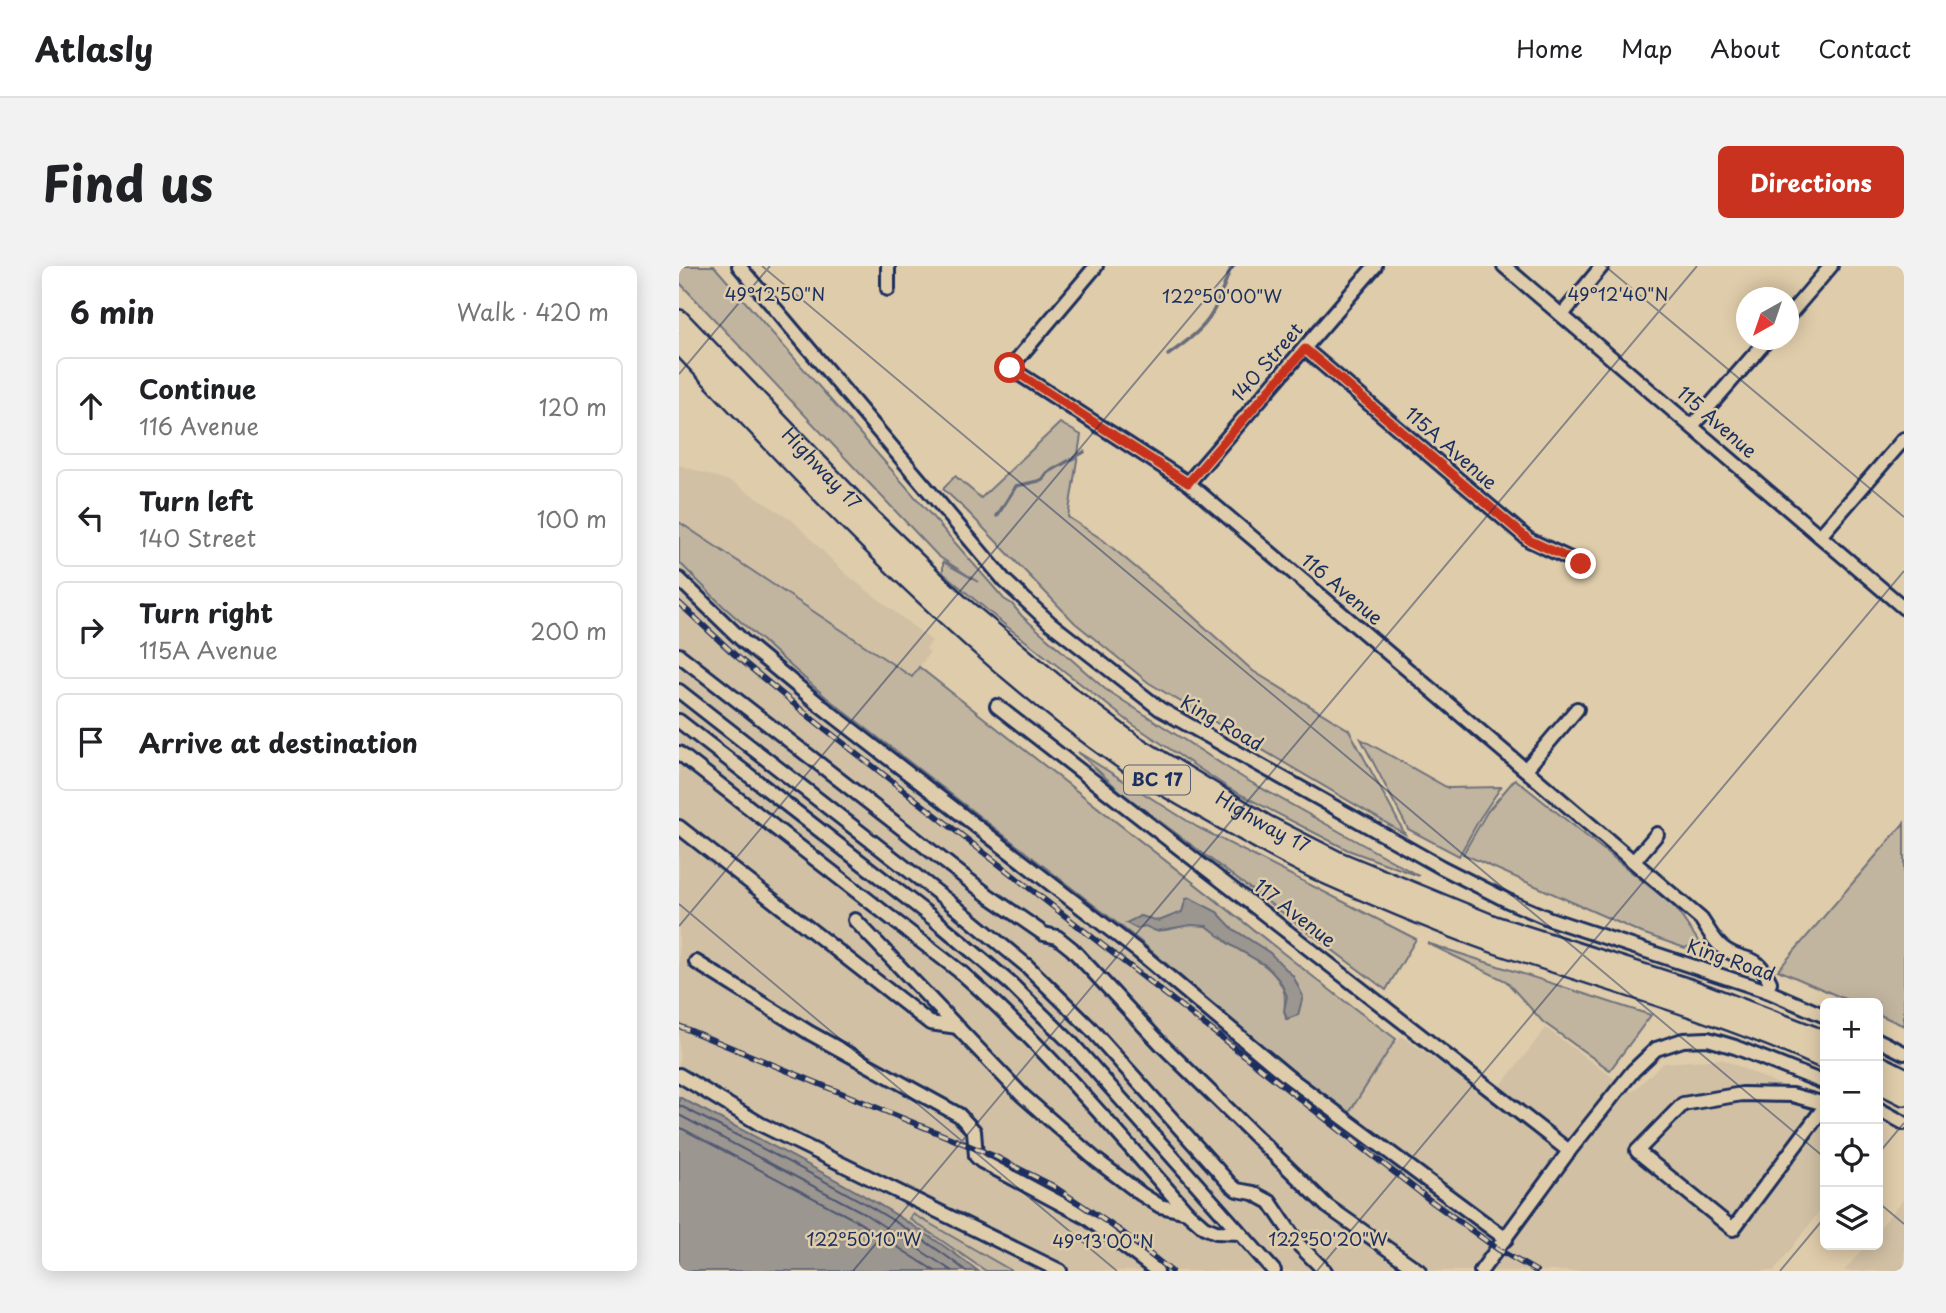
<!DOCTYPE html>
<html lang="en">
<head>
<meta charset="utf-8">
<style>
  :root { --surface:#fff; --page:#f2f2f2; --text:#202124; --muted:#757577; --line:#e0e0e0; --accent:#c8321e }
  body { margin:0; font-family:"Playpen Sans",sans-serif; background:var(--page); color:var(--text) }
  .controls { position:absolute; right:21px; bottom:21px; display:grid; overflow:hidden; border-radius:10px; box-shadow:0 4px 18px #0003 }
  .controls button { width:63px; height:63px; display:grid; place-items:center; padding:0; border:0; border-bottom:2px solid var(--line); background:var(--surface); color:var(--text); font:35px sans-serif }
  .compass { position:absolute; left:1057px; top:21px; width:63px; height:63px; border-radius:50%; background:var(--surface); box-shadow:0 4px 18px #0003; rotate:220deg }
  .stop { position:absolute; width:21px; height:21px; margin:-16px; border:5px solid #c8321e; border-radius:50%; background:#fff }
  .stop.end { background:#c8321e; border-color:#fff; box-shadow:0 2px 7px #0008 }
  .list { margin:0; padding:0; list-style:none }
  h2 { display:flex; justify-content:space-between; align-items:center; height:91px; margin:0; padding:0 28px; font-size:30px }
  h2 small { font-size:23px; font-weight:400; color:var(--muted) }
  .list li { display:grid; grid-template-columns:46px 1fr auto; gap:21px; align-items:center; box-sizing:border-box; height:98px; margin:0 14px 14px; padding:0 14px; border:2px solid var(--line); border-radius:10px }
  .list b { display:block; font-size:26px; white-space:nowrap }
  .list p { margin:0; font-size:23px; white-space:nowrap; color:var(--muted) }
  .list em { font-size:23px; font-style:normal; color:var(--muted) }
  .icon { flex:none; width:38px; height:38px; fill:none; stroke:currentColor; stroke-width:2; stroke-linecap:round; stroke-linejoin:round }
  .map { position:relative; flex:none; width:1225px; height:1005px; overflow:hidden; border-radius:10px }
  header { display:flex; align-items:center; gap:42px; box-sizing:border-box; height:98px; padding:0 35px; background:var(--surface); border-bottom:2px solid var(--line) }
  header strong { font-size:33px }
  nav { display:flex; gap:38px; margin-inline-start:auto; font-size:24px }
  .intro { display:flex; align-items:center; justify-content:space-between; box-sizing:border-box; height:168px; padding:0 42px }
  h1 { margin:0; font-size:49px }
  .button { padding:18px 32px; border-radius:10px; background:var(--accent); color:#fff; font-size:24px; font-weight:700 }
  main { display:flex; gap:42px; padding:0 42px }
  aside { flex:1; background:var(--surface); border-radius:10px; box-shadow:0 4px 18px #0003 }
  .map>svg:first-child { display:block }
  .built { fill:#d1c0a4 }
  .green { fill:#c2b59f; stroke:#6e727e; stroke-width:2; fill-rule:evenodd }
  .water { fill:#9c9690; stroke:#686d7c; stroke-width:2 }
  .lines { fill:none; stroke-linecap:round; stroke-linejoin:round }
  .shore { stroke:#4f5872; stroke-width:2 }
  .stream { stroke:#686d7c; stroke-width:3.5 }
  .minor-casing { stroke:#1b2f5e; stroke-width:18 }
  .highway-casing { stroke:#1b2f5e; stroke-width:24 }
  .minor { stroke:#dfccaa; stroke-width:12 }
  .highway { stroke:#dfccaa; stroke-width:19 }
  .rail-casing { stroke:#1b2f5e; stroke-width:6 }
  .rail { stroke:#dfccaa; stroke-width:3.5; stroke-dasharray:10; stroke-linecap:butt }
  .route { stroke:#c8321e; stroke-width:9 }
  .ticks { fill:none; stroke:#1b2f5e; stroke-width:2; stroke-opacity:0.45 }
  .labels { text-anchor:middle; stroke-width:5; stroke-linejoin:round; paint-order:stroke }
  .shield { fill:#dfccaa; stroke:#565e75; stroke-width:2 }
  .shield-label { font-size:18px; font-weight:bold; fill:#1b2f5e }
  .street-label { font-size:19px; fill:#1b2f5e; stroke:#dfccaa }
  .ticks-label { font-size:18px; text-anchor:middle; fill:#1b2f5e; stroke:#dfccaa; stroke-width:5; stroke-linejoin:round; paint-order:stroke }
</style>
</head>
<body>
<header>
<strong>Atlasly</strong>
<nav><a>Home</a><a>Map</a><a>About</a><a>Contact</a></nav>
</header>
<div class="intro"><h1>Find us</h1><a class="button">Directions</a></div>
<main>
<aside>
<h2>6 min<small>Walk · 420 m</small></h2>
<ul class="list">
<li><svg class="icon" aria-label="ahead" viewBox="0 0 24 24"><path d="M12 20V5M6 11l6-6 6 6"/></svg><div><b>Continue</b><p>116 Avenue</p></div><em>120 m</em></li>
<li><svg class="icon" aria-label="left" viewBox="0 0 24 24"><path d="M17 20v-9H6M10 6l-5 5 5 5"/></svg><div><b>Turn left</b><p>140 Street</p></div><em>100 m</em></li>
<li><svg class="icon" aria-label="right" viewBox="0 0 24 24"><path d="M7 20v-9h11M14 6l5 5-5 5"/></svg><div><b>Turn right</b><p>115A Avenue</p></div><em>200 m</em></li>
<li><svg class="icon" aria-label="arrive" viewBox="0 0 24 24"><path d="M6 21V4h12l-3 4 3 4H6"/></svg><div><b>Arrive at destination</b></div></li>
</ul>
</aside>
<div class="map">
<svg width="1225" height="1005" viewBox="0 0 1225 1005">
  <rect width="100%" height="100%" fill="#dfccaa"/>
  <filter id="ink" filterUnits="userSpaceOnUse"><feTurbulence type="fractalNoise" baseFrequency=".0143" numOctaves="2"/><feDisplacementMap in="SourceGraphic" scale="14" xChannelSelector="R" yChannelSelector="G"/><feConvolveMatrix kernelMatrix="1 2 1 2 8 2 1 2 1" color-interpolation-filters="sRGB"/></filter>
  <g filter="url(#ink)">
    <g class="built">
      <polygon points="0,199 53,216 113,254 167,308 253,375 247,383 251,386 233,411 0,256"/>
      <polygon points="0,296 44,340 148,432 461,675 612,806 776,940 667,843 722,770 812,832 867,762 953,826 984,797 1043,793 1146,839 1146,938 1095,1005 299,1005 266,980 191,933 0,831"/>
      <polygon points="1225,933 1225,1005 1165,1005 1187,979 1199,979 1199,964"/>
    </g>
    <g class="green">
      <polygon points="0,0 35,0 325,333 333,338 343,350 426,423 566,513 740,610 669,584 551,523 453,458 326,359 264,307 264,296 299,316 259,290 0,16"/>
      <polygon points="381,157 402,169 389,251 424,274 497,335 574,405 670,464 726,568 470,417 396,357 288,245 264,223 276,210 302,232"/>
      <path d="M 0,256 L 233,411 L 240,401 L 660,731 L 717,773 L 668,850 L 612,806 L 461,675 L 148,432 L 44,340 L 0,296 ZM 507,633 L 538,646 L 554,663 L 591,687 L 619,749 L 607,753 C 603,739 610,731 601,717 C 590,697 568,690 550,678 C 543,673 536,664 529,661 C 504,649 478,682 461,650 L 480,655 L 503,646 Z"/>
      <polygon points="682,473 769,522 822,521 801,552 780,590 729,563"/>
      <polygon points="399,486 518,561 737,673 707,724 443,527"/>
      <polygon points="836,513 995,640 1020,676 1006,682 963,667 784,588 808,546"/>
      <polygon points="1225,557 1225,760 1199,748 1199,737 1175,737 1099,704"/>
      <polygon points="748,677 949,742 972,749 931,804 864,756 827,715"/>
      <polygon points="234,948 333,1005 307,1005 231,953"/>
    </g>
    <g class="water">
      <polygon points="511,632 538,646 554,663 591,687 614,710 624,730 619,749 608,753 605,745 608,730 601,715 588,700 552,679 528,660 512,659 477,665 466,660 458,663 447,657 461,650 480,655 503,646 507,633"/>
      <path d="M 0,831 C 101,885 207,934 299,1005 L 0,1005 Z"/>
    </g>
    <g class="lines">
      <g class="shore">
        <path d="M 0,839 C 97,891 200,937 287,1005"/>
        <polyline points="0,849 183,946 273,1005"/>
        <polyline points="0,861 178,955 256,1005"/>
      </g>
      <g class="stream">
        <path d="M 489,89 C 532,59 533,52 551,4 L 555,0"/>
        <polyline points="318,250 337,220 364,214 368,207 405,186"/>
      </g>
      <defs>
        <g id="minor">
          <polyline points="60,0 326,315 371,357 481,443 762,601 829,635 871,653 1088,725 1146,750"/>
          <polyline points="209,0 209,23"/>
          <path d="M 417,0 L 331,102 L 509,217 L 1022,653 C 1029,663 1036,678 1047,684 C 1069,698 1077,686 1091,716 L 1088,725"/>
          <polyline points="825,0 1225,342"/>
          <polyline points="883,49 923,0"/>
          <polyline points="1110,49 1152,0"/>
          <polyline points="626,83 850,274 902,298"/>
          <polyline points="1013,160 1088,74"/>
          <polyline points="509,217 696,0"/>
          <polyline points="1141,270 1225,173"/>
          <polyline points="0,313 65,376 141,439 460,686 608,810 827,973"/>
          <polyline points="0,389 310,630 365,668 378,671 393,683 482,778 648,940 740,1005"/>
          <polyline points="0,425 269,635 348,700 412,763 551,918 558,924 574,927 591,936 620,979 646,1005"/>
          <polyline points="318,440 890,885"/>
          <polyline points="0,455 255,653 332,718 394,779 595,1005"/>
          <path d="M 0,487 L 284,708 C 366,781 436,864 508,946"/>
          <polyline points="847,503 898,443"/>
          <polyline points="0,561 251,757 279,761"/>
          <polyline points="955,595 978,568"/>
          <polyline points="176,654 343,829 417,894 462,928 481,940 508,946 525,961 537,966 561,967"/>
          <polyline points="17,696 131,767 280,849 295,865 297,890 302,895 407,951 478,1005"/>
          <polyline points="1199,774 1225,787"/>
          <polyline points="0,809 81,858 381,1005"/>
          <polyline points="1146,838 1113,829 1063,828 1004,838 958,885 1054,963 1146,840"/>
          <polyline points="1199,843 1225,857"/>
          <polyline points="802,1005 890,885 954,805 977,783 1004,774 1029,773 1056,781 1146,817"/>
        </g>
        <g id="highway">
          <path id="s1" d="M 0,54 L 192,254 L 279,338 L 387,428 L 456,480 L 588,560 L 657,595 L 815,660 L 1013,724 L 1146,775"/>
          <path d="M 0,77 C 140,224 277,374 443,492 C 477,516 514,536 550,556 C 582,574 614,593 648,608 C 702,632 758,656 814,676 C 925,714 1039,744 1146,793"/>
          <polyline points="1199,799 1225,812"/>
          <polyline points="1199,816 1225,829"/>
        </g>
      </defs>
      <use href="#minor" class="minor-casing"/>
      <use href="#highway" class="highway-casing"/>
      <use href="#minor" class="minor"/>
      <use href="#highway" class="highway"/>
      <defs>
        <g id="rail">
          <polyline points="0,337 55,388 132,452 752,935 820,984 857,1005"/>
          <polyline points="0,760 315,890 374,920 443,966 492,1005"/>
        </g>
      </defs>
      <use href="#rail" class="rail-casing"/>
      <use href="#rail" class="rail"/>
    </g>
  </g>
  <g class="lines" filter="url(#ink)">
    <polyline class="route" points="331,102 509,217 626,83 850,274 902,298"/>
  </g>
  <path class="ticks" d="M 83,0 L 1146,892M 926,0 L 1225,251M 0,108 L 91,0M 0,638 L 438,1005M 0,660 L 554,0M 1199,888 L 1225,857M 1199,936 L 1225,958M 174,1005 L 1018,0M 638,1005 L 1225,305M 1101,1005 L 1146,951"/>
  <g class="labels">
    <rect class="shield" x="445" y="499.5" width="66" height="29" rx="5"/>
    <g class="shield-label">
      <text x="478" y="520">BC 17</text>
    </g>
    <g class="street-label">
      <text transform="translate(588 96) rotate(-49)" y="7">140 Street</text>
      <text transform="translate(1038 156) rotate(41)" y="7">115 Avenue</text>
      <text transform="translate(772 182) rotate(41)" y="7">115A Avenue</text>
      <text dy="7" stroke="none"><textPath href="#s1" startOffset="206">Highway 17</textPath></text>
      <text transform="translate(663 323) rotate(40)" y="7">116 Avenue</text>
      <text transform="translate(543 457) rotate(30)" y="7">King Road</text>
      <text dy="7" stroke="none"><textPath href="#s1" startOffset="774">Highway 17</textPath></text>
      <text transform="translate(616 647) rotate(38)" y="7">117 Avenue</text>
      <text transform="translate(1052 694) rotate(19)" y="7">King Road</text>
    </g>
  </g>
  <g class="ticks-label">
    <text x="96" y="35">49°12'50"N</text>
    <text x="939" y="35">49°12'40"N</text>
    <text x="543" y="37">122°50'00"W</text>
    <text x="185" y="980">122°50'10"W</text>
    <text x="649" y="980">122°50'20"W</text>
    <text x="424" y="982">49°13'00"N</text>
  </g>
</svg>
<div class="controls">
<button>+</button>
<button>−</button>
<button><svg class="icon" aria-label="locate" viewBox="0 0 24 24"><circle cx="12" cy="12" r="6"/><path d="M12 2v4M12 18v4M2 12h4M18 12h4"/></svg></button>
<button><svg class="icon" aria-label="layers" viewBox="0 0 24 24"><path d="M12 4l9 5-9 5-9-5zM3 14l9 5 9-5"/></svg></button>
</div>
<svg class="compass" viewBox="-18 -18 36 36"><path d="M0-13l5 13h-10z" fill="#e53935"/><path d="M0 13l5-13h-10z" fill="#757577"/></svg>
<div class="stop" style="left:331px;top:102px"></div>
<div class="stop end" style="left:902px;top:298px"></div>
</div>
</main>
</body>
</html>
